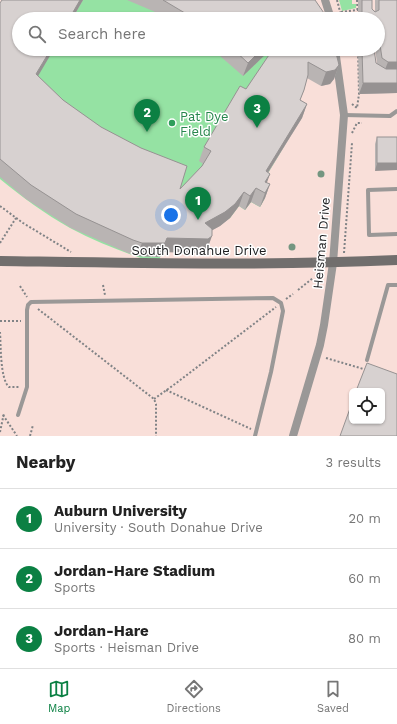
<!DOCTYPE html>
<html lang="en">
<head>
<meta charset="utf-8">
<style>
  :root { --surface:#fff; --page:#f2f2f2; --text:#222; --muted:#767676; --line:#e0e0e0; --accent:#0b8043 }
  body { margin:0; font-family:"Work Sans",sans-serif; background:var(--page); color:var(--text) }
  .controls { position:absolute; right:12px; bottom:12px; display:grid; overflow:hidden; border-radius:6px; box-shadow:0 1px 3px #0004 }
  .controls button { width:36px; height:36px; display:grid; place-items:center; padding:0; border:0; border-bottom:1px solid var(--line); background:var(--surface); color:var(--text); font:20px sans-serif }
  .you { position:absolute; left:171px; top:215px; width:14px; height:14px; margin:-10px; border:3px solid #fff; border-radius:50%; background:#1a73e8; box-shadow:0 0 0 6px #1a73e833 }
  .badge { display:grid; place-items:center; width:26px; height:26px; border-radius:50%; background:var(--accent); color:#fff; font-size:13px; font-weight:700 }
  .pin { position:absolute; translate:-50% -33px; filter:drop-shadow(0 1px 2px #0008) }
  .pin::after { content:''; position:absolute; top:21px; width:14px; height:12px; background:inherit; clip-path:polygon(0 0,100% 0,50% 100%) }
  .list { margin:0; padding:0; list-style:none }
  h2 { display:flex; justify-content:space-between; align-items:center; height:52px; margin:0; padding:0 16px; font-size:17px }
  h2 small { font-size:13px; font-weight:400; color:var(--muted) }
  .list li { display:grid; grid-template-columns:26px 1fr auto; gap:12px; align-items:center; box-sizing:border-box; height:60px; padding:0 16px; border-top:1px solid var(--line) }
  .list b { display:block; font-size:15px; white-space:nowrap }
  .list p { margin:0; font-size:13px; white-space:nowrap; color:var(--muted) }
  .list em { font-size:13px; font-style:normal; color:var(--muted) }
  .icon { flex:none; width:22px; height:22px; fill:none; stroke:currentColor; stroke-width:2; stroke-linecap:round; stroke-linejoin:round }
  .map { position:relative; flex:none; width:397px; height:436px; overflow:hidden }
  .search { position:absolute; background:var(--surface); box-shadow:0 1px 3px #0004; left:12px; right:12px; top:12px; height:44px; display:flex; align-items:center; gap:10px; box-sizing:border-box; padding:0 14px; border-radius:22px; color:var(--muted); font-size:15px }
  .sheet { height:232px; background:var(--surface) }
  nav { display:flex; justify-content:space-around; align-items:center; box-sizing:border-box; height:56px; border-top:1px solid var(--line); background:var(--surface); font-size:11px; color:var(--muted) }
  nav a { display:grid; justify-items:center; gap:2px }
  nav .on { color:var(--accent) }
  .map>svg:first-child { display:block }
  .education { fill:#f9dfd9; fill-rule:evenodd }
  .green { fill:#95e2a3 }
  .lines { fill:none; stroke-linecap:round; stroke-linejoin:round }
  .path { stroke:#808386; stroke-width:2; stroke-dasharray:2 2; stroke-linecap:butt }
  .lane { stroke:#9a9897; stroke-width:4 }
  .street { stroke:#9a9897; stroke-width:8 }
  .secondary { stroke:#716e6d; stroke-width:10 }
  .tree { fill:#749681 }
  .wall { fill:#b9b4b3 }
  .shaded-wall { fill:#969292 }
  .building { fill:#d7d1d0; stroke:#969292 }
  .leisure-dot { fill:#2e9e5b; stroke:#fff; stroke-width:1.5 }
  .labels { text-anchor:middle; stroke-width:3; stroke-linejoin:round; paint-order:stroke }
  .leisure-label { font-size:13px; fill:#27864d; stroke:#fff; text-anchor:start }
  .street-label { font-size:13px; fill:#1d1e20; stroke:#fff }
</style>
</head>
<body>
<div class="map">
<svg width="397" height="436" viewBox="0 0 397 436">
  <rect width="100%" height="100%" fill="#ecf0f4"/>
  <path class="education" d="M 0,0 L 397,0 L 397,436 L 0,436 ZM 19,19 L 378,19 L 378,49 L 19,49 ZM 352,391 L 382,391 L 382,421 L 352,421 Z"/>
  <g class="green">
    <path d="M 5,0 L 296,0 L 314,19 L 19,19 L 19,49 L 295,49 L 285,145 L 261,185 L 260,196 L 265,198 L 260,207 L 251,202 L 245,210 L 239,206 L 230,218 L 207,233 L 207,250 L 203,253 L 164,245 L 158,264 C 128,254 98,243 70,228 C 45,214 22,197 0,179 L 0,9 Z"/>
    <polygon points="339,0 352,0 352,4 356,4 356,8 342,11"/>
  </g>
  <g class="lines">
    <g class="path">
      <polyline points="337,0 342,19"/>
      <polyline points="357,0 358,19"/>
      <polyline points="341,12 358,10"/>
      <polyline points="352,104 357,108 359,94 358,49"/>
      <polyline points="352,133 357,123 362,123"/>
      <polyline points="0,206 23,223 71,252"/>
      <polyline points="0,243 16,218"/>
      <polyline points="344,253 352,143"/>
      <polyline points="103,285 105,295"/>
      <polyline points="20,286 27,297"/>
      <polyline points="298,290 313,278"/>
      <polyline points="286,299 293,294"/>
      <polyline points="38,309 154,399 156,404 156,436"/>
      <polyline points="0,321 21,321"/>
      <path d="M 0,332 C 1,346 0,379 9,387 L 20,387"/>
      <polyline points="326,358 367,370"/>
      <polyline points="166,390 251,429"/>
      <polyline points="154,399 175,384 276,307"/>
      <polyline points="3,415 17,436"/>
      <polyline points="0,432 4,413"/>
      <polyline points="30,436 33,425"/>
    </g>
    <g class="lane">
      <polyline points="344,115 390,116 397,111"/>
      <polyline points="397,189 368,190 369,235 397,234"/>
      <polyline points="367,360 388,285 397,285"/>
      <polyline points="18,415 27,387 27,310 28,305 31,302 273,298 281,303 283,311 271,372 255,436"/>
    </g>
    <g class="street">
      <polyline points="325,0 331,19"/>
      <polyline points="293,436 320,345 324,325 333,263 344,115 335,49"/>
    </g>
    <path class="secondary" d="M 0,261 C 132,263 265,266 397,260"/>
  </g>
  <g class="tree">
    <circle cx="321" cy="174" r="3.5"/>
    <circle cx="292" cy="247" r="3.5"/>
  </g>
  <g class="wall">
    <polygon points="83,0 72,19 19,19 38,76 63,100 180,189 202,166 203,164 199,161 204,147 246,89 273,49 339,65 334,79 330,84 321,86 307,78 304,90 300,100 307,104 302,118 268,173 270,174 266,183 270,184 265,198 260,207 251,202 245,210 239,206 230,218 220,226 212,230 207,250 203,253 162,252 160,257 137,256 128,253 71,228 26,199 0,177 0,3"/>
    <polygon points="127,0 315,0 325,19 167,19 153,11"/>
    <polygon points="358,0 372,0 372,9 375,11 375,0 397,0 397,93 359,94 358,49 374,49 376,63 377,63 375,49 378,49 378,19 358,19"/>
    <polygon points="212,49 271,49 243,76"/>
    <polygon points="377,137 397,137 375,171 375,144"/>
  </g>
  <g class="shaded-wall">
    <polygon points="80,0 83,0 72,19 69,19"/>
    <polygon points="51,49 54,49 31,88 36,74"/>
    <polygon points="262,49 271,49 243,76 248,63"/>
    <polygon points="388,62 397,62 397,73 384,72"/>
    <polygon points="339,65 334,79 330,84 321,86 326,72"/>
    <polygon points="363,83 397,83 397,93 359,94"/>
    <polygon points="307,104 302,118 260,185 266,171"/>
    <polygon points="377,163 397,163 397,170 375,171"/>
    <polygon points="270,174 265,188 265,182"/>
    <polygon points="270,184 265,198 260,207 265,193"/>
    <polygon points="256,188 251,202 245,210 250,196"/>
    <polygon points="244,192 239,206 230,218 220,226 200,237 205,223"/>
    <polygon points="212,236 207,250 203,253 162,252 160,257 137,256 142,243 167,238"/>
  </g>
  <g class="building">
    <polygon points="2,0 80,0 69,19 19,19 19,49 51,49 36,74 63,100 101,127 141,148 187,166 180,189 202,166 211,151 204,147 240,86 246,89 273,49 335,49 339,65 335,70 326,72 308,62 308,75 304,90 300,100 307,104 266,171 270,174 265,182 270,184 265,193 256,188 250,196 244,192 235,204 225,212 205,223 212,229 212,236 208,239 167,238 165,243 142,243 133,240 76,214 31,185 0,159 0,3"/>
    <polygon points="163,0 315,0 326,16 322,19 195,19"/>
    <polygon points="362,0 372,0 372,9 375,12 379,10 379,0 397,0 397,62 388,62 382,58 379,38 378,36 378,19 362,19"/>
    <polygon points="233,49 262,49 248,63"/>
    <polygon points="362,49 374,49 376,63 386,69 397,69 397,83 363,83"/>
    <rect x="377" y="137" width="20" height="26"/>
    <polygon points="367,363 397,374 397,436 340,436 352,403 352,421 382,421 382,391 356,391"/>
  </g>
  <circle class="leisure-dot" cx="172" cy="123" r="4"/>
  <g class="labels">
    <g class="leisure-label">
      <text x="180" y="121">Pat Dye<tspan x="180" dy="15">Field</tspan></text>
    </g>
    <g class="street-label">
      <text transform="translate(321 243) rotate(-85)" y="5">Heisman Drive</text>
      <text x="199" y="255">South Donahue Drive</text>
    </g>
  </g>
</svg>
<div class="controls">
<button><svg class="icon" aria-label="locate" viewBox="0 0 24 24"><circle cx="12" cy="12" r="6"/><path d="M12 2v4M12 18v4M2 12h4M18 12h4"/></svg></button>
</div>
<div class="you"></div>
<div class="pin badge" style="left:198px;top:220px">1</div>
<div class="pin badge" style="left:147px;top:132px">2</div>
<div class="pin badge" style="left:257px;top:128px">3</div>
<div class="search"><svg class="icon" aria-label="search" viewBox="0 0 24 24"><circle cx="10" cy="10" r="6"/><path d="M15 15l6 6"/></svg>Search here</div>
</div>
<section class="sheet">
<h2>Nearby<small>3 results</small></h2>
<ul class="list">
<li><span class="badge">1</span><div><b>Auburn University</b><p>University · South Donahue Drive</p></div><em>20 m</em></li>
<li><span class="badge">2</span><div><b>Jordan-Hare Stadium</b><p>Sports</p></div><em>60 m</em></li>
<li><span class="badge">3</span><div><b>Jordan-Hare</b><p>Sports · Heisman Drive</p></div><em>80 m</em></li>
</ul>
</section>
<nav>
<a class="on"><svg class="icon" aria-label="map" viewBox="0 0 24 24"><path d="M3 6l6-2 6 2 6-2v14l-6 2-6-2-6 2zM9 4v14M15 6v14"/></svg>Map</a>
<a><svg class="icon" aria-label="directions" viewBox="0 0 24 24"><path d="M12 3l9 9-9 9-9-9zM9 14v-3h6M13 9l2 2-2 2"/></svg>Directions</a>
<a><svg class="icon" aria-label="saved" viewBox="0 0 24 24"><path d="M7 4h10v16l-5-4-5 4z"/></svg>Saved</a>
</nav>
</body>
</html>
